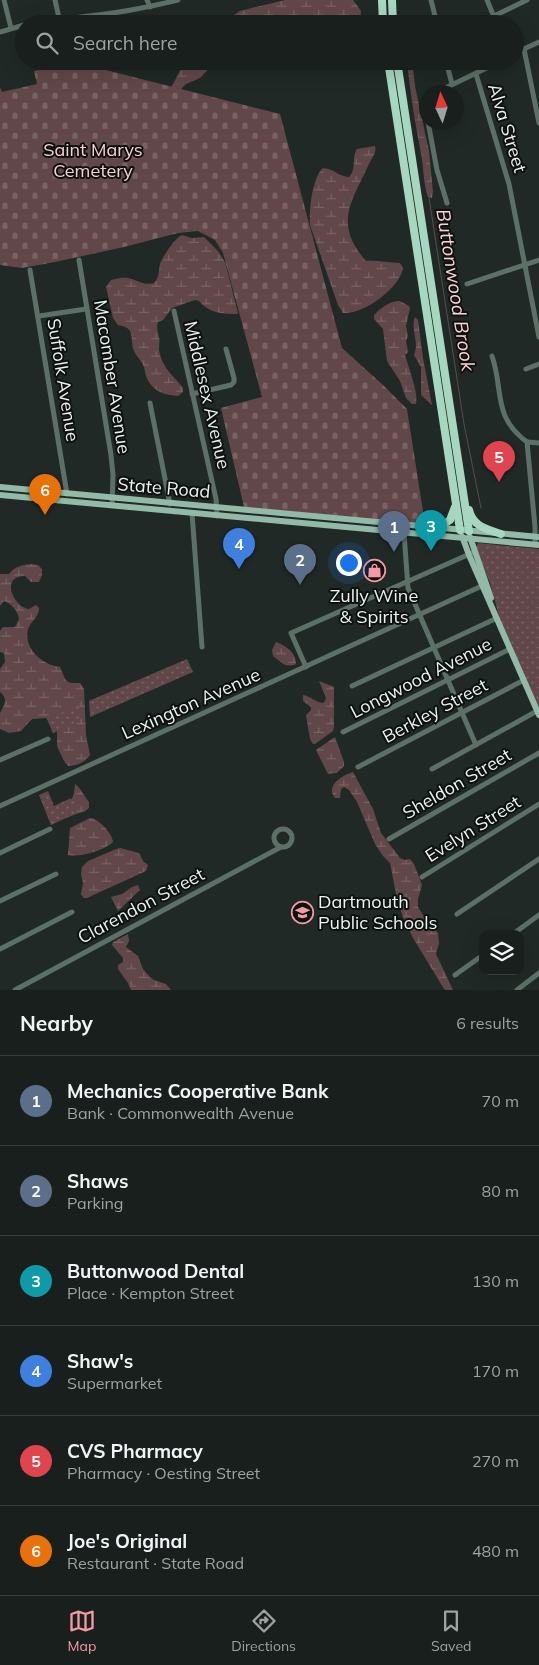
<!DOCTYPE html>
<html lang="en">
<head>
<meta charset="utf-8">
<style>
  :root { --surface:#181f1c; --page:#252c29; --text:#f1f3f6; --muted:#9fa2a3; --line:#363d3b; --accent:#f39aa7 }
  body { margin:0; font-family:Mulish,sans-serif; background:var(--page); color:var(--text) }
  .controls { position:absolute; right:15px; bottom:15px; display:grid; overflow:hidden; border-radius:10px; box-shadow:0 5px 20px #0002 }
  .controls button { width:45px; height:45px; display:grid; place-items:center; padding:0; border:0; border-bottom:1px solid var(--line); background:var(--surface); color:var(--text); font:25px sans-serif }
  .compass { position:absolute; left:419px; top:85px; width:45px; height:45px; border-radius:50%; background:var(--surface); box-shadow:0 5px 20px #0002; rotate:356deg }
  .you { position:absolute; left:348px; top:562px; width:18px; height:18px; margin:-12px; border:4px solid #fff; border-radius:50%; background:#1a73e8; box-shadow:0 0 0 8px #1a73e833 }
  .badge { display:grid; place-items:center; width:32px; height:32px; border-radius:50%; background:var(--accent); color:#fff; font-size:16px; font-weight:700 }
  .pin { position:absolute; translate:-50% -41px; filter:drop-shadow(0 1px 2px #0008) }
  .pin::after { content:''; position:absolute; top:26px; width:18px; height:15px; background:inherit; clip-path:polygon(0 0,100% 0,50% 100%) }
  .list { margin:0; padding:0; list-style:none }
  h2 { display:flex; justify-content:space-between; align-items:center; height:65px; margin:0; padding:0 20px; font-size:21px }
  h2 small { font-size:16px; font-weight:400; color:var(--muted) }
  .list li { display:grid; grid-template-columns:32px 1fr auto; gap:15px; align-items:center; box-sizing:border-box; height:90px; padding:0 20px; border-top:1px solid var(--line) }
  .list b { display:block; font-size:19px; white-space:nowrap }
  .list p { margin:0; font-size:16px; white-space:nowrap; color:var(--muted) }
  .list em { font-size:16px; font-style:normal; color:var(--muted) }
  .icon { flex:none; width:28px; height:28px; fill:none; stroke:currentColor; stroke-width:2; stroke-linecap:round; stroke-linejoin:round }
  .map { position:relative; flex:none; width:539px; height:990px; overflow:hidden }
  .search { position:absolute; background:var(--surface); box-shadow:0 5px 20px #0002; left:15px; right:15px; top:15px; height:55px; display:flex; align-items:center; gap:12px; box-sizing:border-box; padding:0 18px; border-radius:28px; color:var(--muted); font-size:19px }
  .sheet { height:605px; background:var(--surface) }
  nav { display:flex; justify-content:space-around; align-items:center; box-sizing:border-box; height:70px; border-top:1px solid var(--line); background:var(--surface); font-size:14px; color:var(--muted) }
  nav a { display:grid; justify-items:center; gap:2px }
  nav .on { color:var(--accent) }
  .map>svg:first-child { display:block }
  .wetland { fill:url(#wetland-marsh) }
  .cemetery { fill:url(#cemetery-stones) }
  .park { fill:url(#park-dots) }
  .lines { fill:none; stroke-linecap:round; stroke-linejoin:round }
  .stream { stroke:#5d4a4d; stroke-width:1 }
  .minor { stroke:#5d7067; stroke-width:5 }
  .major { stroke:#93b9a8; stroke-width:6 }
  .highway { stroke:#a7d7c1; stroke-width:8 }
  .labels { text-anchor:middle; stroke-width:4; stroke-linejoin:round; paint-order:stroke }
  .street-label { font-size:18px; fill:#ecf2ef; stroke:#0d110f }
  .park-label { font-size:18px; fill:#fcced3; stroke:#0d110f }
  .poi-label { font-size:18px; fill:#ecf2ef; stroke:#0d110f }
  .water-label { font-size:19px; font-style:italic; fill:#ffd1d6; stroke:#0d110f }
</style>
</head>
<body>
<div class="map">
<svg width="539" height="990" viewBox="0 0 539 990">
  <defs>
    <pattern id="wetland-marsh" width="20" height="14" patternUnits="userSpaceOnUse" patternTransform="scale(1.25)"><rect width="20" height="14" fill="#62474a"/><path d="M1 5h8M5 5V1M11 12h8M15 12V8" fill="none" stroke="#796264"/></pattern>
    <pattern id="cemetery-stones" width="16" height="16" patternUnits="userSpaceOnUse" patternTransform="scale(1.25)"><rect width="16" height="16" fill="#62474a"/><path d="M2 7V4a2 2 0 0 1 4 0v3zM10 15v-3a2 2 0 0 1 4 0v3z" fill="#796264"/></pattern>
    <pattern id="park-dots" width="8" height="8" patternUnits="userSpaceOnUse" patternTransform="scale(1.25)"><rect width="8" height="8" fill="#62474a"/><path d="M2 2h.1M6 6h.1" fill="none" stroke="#796264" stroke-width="1.8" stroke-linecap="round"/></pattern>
  </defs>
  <rect width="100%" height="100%" fill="#202925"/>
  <g class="wetland">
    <polygon points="285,0 353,0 361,11 360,24 220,24 240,11"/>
    <polygon points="185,61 216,61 200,78 186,84 181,89 171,88"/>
    <path d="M 407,61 L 412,61 L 415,86 L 429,151 L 433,192 L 432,198 L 428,197 C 423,183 424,168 421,154 C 415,123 410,92 407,61 Z"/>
    <path d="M 375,146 C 377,152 372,158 369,164 C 352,201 333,224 366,261 C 377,260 388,263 400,263 L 403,268 C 400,288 363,315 343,313 L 338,305 L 310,225 C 309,210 312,178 323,168 C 333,168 339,177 349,177 C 357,169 351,158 357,149 Z"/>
    <path d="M 182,235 L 192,238 L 204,237 L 218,251 L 225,262 L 238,313 L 237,314 C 222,314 209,313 199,301 L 195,300 L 172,308 L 163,320 L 158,322 C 156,328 158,331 159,337 C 160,341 159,345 159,349 C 161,367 173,375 183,388 L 183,392 L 178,396 C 163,395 152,391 146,376 C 145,373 145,368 143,365 C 141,360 136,356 134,351 C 129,338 137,328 118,325 L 113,318 L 106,287 L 111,280 C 116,279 122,277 128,278 C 137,280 144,286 154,283 C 160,276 158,272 160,264 C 162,257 176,237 182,235 Z"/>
    <path d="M 400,301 L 409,306 L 410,308 L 406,326 L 408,336 L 406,341 L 408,352 L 405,355 C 408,366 419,394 416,404 L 412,404 L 406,398 L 400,381 L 387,361 L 383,329 L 374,319 L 374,315 C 381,308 389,301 400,301 Z"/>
    <path d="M 415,317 L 418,320 L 423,358 L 432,405 L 421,395 L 421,367 L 414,355 C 420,343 410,328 415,317 Z"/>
    <path d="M 32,564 L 38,565 L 42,569 L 42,575 L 39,582 L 31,582 L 25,576 C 0,576 13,607 29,609 L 36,605 L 39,608 C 39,617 31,621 28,629 C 23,649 43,665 60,667 C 66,679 63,684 80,683 L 84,689 L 86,735 L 90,755 C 86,762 76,766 68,766 L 64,761 L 57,746 L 57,732 L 46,718 L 32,719 L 21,731 L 9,733 L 0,729 C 0,725 0,717 0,713 C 4,705 9,699 0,692 L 0,669 L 5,662 L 4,653 L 0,652 L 0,631 L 3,627 L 15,627 L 19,619 C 18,611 11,603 4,601 L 0,606 L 0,574 L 9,574 C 15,566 22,565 32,564 Z"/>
    <path d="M 276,642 C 286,646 296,652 296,664 C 284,669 281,661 273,656 L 272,650 Z"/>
    <path d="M 319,681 L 334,687 L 334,727 L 333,731 L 315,744 L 313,744 L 310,739 L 306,715 L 311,710 L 311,707 L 303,701 L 303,695 C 310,696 315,702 323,703 L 325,701 L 326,698 Z"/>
    <polygon points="335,737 344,762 344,766 337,773 328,774 316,750"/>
    <path d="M 353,772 L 373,809 L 381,833 L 400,858 L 405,860 L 410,859 L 414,864 L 422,885 L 418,899 L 418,907 L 423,915 L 438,933 L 439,943 L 436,954 L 453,990 L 446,990 L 444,989 L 413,938 L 403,917 L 397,899 L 390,863 L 383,856 L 375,844 L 357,802 L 349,790 L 344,787 L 341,789 L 340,798 L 335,798 C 325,786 342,775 353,772 Z"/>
    <path d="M 75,784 C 80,787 84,796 89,802 L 89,808 L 85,811 L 65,818 L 74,793 Z"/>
    <path d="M 90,818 C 99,819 112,833 113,842 C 105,850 79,858 68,855 L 70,828 Z"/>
    <polygon points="120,848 139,853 143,861 148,865 146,871 87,898 84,898 81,894 83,883 81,874 82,867 88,861 116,849"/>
    <polygon points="138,885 140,890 118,911 111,897 122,894 132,887"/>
    <polygon points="128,934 129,941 126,947 138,956 143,969 149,976 154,980 166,984 171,990 131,990 128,983 118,969 118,965 123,962 123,958 112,945 113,942"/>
  </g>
  <polygon class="cemetery" points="74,62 280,114 342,348 384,386 407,409 425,524 244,507 221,408 262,397 223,253 215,240 198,231 178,233 124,247 55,262 22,268 0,265 0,87 2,92 37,84 34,71"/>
  <g class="park">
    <polygon points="478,543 539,549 539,708 499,616 490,583 477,552 476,547"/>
    <polygon points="187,659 193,672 90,717 89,701"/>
    <polygon points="79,705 80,721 53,733 47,719"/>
    <polygon points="48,791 54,806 71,798 77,813 51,825 39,795"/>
  </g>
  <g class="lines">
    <g class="stream">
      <polyline points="410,75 464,424 481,508"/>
      <polyline points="509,559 539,590"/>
      <polyline points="539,593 537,600 529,605 525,610 526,617 539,623"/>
    </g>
    <g class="minor">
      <polyline points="4,0 11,28"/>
      <polyline points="55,0 59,18"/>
      <polyline points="147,0 150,7"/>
      <polyline points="431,0 437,24"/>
      <polyline points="487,0 497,24"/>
      <polyline points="494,16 527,0"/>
      <path d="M 27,24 C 48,19 68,19 89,16 C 119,13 149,7 178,0"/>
      <polyline points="0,32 24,25"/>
      <polyline points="524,49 539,123"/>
      <polyline points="515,53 539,42"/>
      <polyline points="446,61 452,84"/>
      <polyline points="476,74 509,184 539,337"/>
      <polyline points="437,92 501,61"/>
      <polyline points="426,100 426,113"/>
      <polyline points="428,122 437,170 447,203"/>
      <polyline points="79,260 111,455 113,475 112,505"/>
      <polyline points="30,270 67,494"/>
      <polyline points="467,284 539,260"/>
      <polyline points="174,311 216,499 217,516"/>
      <polyline points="39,316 86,309"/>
      <path d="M 492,356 C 504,391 492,416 527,442 L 535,527 L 535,545"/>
      <polyline points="526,369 539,364"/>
      <polyline points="192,394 231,385 234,382 234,378 226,349"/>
      <polyline points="150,403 170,504"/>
      <polyline points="527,442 539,443"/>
      <polyline points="192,513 202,647"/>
      <polyline points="404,533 408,588 476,745"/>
      <polyline points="306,667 291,633 472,553"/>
      <polyline points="352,686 497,618"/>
      <polyline points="343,732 510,649"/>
      <polyline points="0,760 48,739"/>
      <polyline points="358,767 524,680"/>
      <polyline points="432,769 537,711"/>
      <polyline points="0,806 484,585"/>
      <circle cx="283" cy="838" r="9"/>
      <polyline points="389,839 539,753"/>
      <polyline points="0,853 50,829"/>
      <polyline points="422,877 539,804"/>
      <polyline points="0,901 56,874"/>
      <polyline points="457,914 539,859"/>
      <polyline points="513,934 539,915"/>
      <polyline points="0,949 72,912"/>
      <polyline points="455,975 483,955"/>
      <polyline points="15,990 281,847"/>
      <polyline points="517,990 539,973"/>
    </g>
    <g class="major">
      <polyline points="0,487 539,537"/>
      <polyline points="0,495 539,545"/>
      <polyline points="462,536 469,555 539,715"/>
      <polyline points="470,537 491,598"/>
    </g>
    <g class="highway">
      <polyline points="382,0 383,24"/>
      <polyline points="392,0 393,24"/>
      <polyline points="388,61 460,530"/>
      <polyline points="397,61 469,531"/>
      <path d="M 469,510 C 473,527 487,529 501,534"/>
      <polyline points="438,528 450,520 455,507"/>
    </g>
  </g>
  <defs>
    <symbol id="shop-ring" viewBox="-11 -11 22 22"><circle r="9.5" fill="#0d110f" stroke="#f39aa7" stroke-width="1.5"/><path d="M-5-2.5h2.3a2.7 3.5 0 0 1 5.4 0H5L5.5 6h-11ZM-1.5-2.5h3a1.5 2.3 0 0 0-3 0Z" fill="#f39aa7"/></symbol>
    <symbol id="school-ring" viewBox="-11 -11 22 22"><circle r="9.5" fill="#0d110f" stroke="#f39aa7" stroke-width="1.5"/><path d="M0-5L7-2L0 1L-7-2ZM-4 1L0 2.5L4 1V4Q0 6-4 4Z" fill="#f39aa7"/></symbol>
  </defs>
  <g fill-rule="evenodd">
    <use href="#shop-ring" x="362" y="558" width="25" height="25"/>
    <use href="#school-ring" x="290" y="900" width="25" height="25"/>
  </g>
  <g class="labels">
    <g class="street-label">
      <text transform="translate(507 128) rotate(73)" y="6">Alva Street</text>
      <text transform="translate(112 377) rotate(81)" y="6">Macomber Avenue</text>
      <text transform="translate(63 380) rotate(81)" y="6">Suffolk Avenue</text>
      <text transform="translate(207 395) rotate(77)" y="6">Middlesex Avenue</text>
      <text transform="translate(164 488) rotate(5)" y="6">State Road</text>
      <text transform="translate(421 678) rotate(-27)" y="6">Longwood Avenue</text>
      <text transform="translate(191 704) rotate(-24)" y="6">Lexington Avenue</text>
      <text transform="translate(435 711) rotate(-28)" y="6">Berkley Street</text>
      <text transform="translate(457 784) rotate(-30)" y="6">Sheldon Street</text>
      <text transform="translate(473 829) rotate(-32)" y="6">Evelyn Street</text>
      <text transform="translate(141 906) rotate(-28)" y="6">Clarendon Street</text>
    </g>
    <g class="park-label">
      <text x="93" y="156">Saint Marys<tspan x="93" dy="21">Cemetery</tspan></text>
    </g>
    <g class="poi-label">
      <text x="374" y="602">Zully Wine<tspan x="374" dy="21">&amp; Spirits</tspan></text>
      <text x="318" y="908" text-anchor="start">Dartmouth<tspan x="318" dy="21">Public Schools</tspan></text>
    </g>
    <g class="water-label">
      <text transform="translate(456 290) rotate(81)" y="7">Buttonwood Brook</text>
    </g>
  </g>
</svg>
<div class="controls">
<button><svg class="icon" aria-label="layers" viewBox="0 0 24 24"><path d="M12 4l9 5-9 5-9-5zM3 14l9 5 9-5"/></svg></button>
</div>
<svg class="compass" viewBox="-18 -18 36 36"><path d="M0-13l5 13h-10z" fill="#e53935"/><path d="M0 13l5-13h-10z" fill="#9fa2a3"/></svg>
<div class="you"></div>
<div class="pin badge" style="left:394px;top:552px;background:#5c6f8a">1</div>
<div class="pin badge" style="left:300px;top:585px;background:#5c6f8a">2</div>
<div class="pin badge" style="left:431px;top:551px;background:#0f9aa8">3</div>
<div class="pin badge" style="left:239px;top:569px;background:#3f7fe0">4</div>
<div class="pin badge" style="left:499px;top:482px;background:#e0444e">5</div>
<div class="pin badge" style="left:45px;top:515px;background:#e8710a">6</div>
<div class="search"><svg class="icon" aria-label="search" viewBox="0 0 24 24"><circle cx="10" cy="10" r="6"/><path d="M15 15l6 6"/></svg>Search here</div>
</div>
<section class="sheet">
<h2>Nearby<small>6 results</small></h2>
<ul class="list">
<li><span class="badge" style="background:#5c6f8a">1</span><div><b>Mechanics Cooperative Bank</b><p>Bank · Commonwealth Avenue</p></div><em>70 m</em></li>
<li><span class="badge" style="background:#5c6f8a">2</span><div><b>Shaws</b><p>Parking</p></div><em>80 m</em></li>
<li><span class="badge" style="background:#0f9aa8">3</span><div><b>Buttonwood Dental</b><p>Place · Kempton Street</p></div><em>130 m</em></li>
<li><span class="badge" style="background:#3f7fe0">4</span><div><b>Shaw's</b><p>Supermarket</p></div><em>170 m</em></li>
<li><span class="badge" style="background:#e0444e">5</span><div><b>CVS Pharmacy</b><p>Pharmacy · Oesting Street</p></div><em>270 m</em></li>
<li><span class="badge" style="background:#e8710a">6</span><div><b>Joe's Original</b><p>Restaurant · State Road</p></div><em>480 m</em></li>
</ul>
</section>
<nav>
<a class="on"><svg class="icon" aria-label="map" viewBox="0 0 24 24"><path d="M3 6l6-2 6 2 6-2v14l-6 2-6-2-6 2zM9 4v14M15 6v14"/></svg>Map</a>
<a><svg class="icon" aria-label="directions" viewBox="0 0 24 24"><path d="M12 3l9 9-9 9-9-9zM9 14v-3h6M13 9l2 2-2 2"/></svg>Directions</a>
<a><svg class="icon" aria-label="saved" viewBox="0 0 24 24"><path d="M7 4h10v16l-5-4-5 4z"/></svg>Saved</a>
</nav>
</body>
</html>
